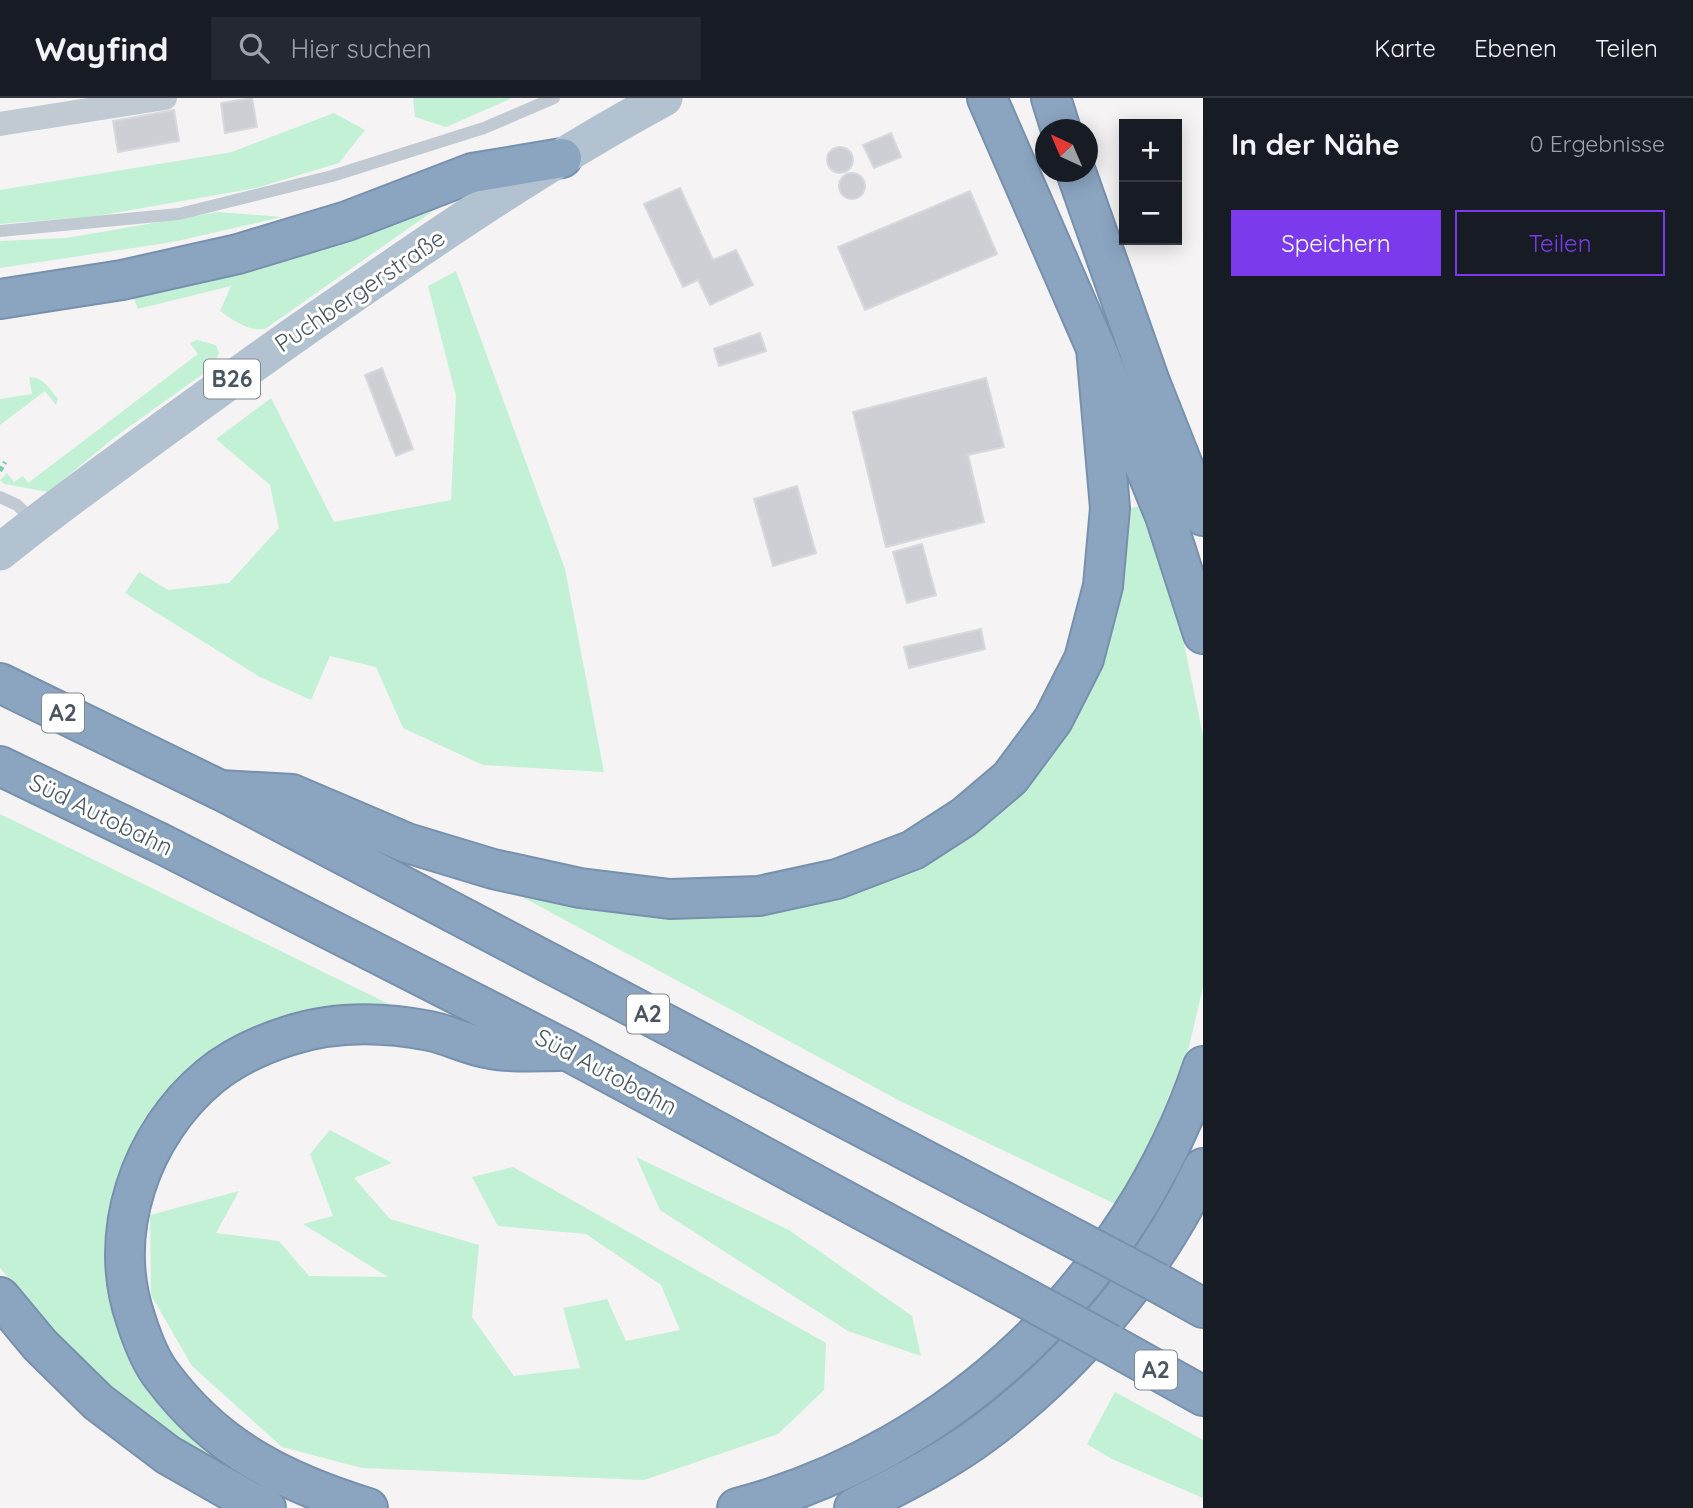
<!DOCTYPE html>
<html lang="de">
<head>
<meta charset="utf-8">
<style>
  :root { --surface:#171b24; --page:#242831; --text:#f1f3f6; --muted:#9ea1a6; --line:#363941; --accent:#7c3aed }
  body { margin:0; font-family:Quicksand,sans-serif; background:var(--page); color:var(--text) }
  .controls { position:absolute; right:21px; top:21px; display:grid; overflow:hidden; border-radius:0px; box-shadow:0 4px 18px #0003 }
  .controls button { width:63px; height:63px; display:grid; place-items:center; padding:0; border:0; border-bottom:2px solid var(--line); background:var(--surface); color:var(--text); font:35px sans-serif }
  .compass { position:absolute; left:1035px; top:21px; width:63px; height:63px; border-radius:50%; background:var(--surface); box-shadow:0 4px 18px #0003; rotate:316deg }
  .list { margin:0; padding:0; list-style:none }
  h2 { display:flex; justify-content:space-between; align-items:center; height:91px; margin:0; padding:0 28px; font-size:30px }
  h2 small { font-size:23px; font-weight:400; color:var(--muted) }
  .actions { display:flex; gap:14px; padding:21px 28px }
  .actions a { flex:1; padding:16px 0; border:2px solid var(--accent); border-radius:0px; text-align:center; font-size:24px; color:var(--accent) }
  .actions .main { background:var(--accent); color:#fff }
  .icon { flex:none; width:38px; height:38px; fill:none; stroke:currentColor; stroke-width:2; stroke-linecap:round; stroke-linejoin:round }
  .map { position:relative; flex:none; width:1203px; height:1410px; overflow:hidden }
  header { display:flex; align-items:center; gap:42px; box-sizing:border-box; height:98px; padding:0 35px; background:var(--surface); border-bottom:2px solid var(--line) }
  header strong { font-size:33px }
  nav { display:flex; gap:38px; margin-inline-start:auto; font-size:24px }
  .search { width:490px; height:63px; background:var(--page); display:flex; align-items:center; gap:18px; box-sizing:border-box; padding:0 24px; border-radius:0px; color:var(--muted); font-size:26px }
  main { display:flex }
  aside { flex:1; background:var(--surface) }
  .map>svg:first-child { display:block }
  .green { fill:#c3f1d5 }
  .building { fill:#cdcfd5; stroke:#d7d9de; stroke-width:2 }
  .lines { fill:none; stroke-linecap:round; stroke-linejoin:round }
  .motorway-casing { stroke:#7690ad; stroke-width:42 }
  .path { stroke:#7ad0a6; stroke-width:4.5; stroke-dasharray:5 3.5; stroke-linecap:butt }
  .service { stroke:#c1cad2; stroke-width:12 }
  .minor { stroke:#c1cad2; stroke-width:24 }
  .primary { stroke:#b3c2d1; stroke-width:37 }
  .motorway { stroke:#8ba5c1; stroke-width:38 }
  .motorway-bridge-casing { stroke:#7690ad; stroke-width:42; stroke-linecap:butt }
  .motorway-bridge { stroke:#8ba5c1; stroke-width:38 }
  .labels { text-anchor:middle; stroke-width:6; stroke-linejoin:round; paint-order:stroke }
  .shield { fill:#fff; stroke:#808990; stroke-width:2 }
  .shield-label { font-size:23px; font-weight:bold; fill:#4a5661 }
  .street-label { font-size:24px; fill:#4a5661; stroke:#fff }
</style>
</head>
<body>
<header>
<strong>Wayfind</strong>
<div class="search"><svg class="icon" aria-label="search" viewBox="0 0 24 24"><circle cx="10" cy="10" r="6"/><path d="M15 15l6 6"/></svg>Hier suchen</div>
<nav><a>Karte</a><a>Ebenen</a><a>Teilen</a></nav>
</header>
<main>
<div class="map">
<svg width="1203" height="1410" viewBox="0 0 1203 1410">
  <rect width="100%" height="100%" fill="#f5f3f3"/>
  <g class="green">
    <polygon points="413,0 512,0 446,29 415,19"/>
    <polygon points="334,15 365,32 339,65 256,90 97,118 0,126 0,92 232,54"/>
    <path d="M 456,97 L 265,231 C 247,233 235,223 220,213 L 231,188 L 138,211 L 129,188 Z"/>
    <polygon points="218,114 282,119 173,144 0,170 0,143 66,140"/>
    <polygon points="456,173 565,471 604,674 483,667 403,630 376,569 330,558 311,602 260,579 125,495 139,474 168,492 229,485 279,430 270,387 216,341 271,300 334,424 451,402 456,298 428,188"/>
    <polygon points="197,242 216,247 219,255 214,268 115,339 48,394 4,386 0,382 7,375 14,384 23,378 28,385 198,256 190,245"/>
    <path d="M 29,279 C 43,279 50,291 58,301 L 56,307 L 45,293 L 0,327 L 0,301 L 32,296 Z"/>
    <polygon points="1141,407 1154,439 1181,531 1203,638 1203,889 1189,949 1148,1049 1115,1106 902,1004 500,787 773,810 1041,662 1126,412"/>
    <polygon points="0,716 397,910 367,906 294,918 248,935 182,975 144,1021 116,1081 108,1172 242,1370 240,1381 135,1313 63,1245 0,1170"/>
    <polygon points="330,1032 392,1065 354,1080 390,1121 479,1147 472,1219 514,1278 580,1270 563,1210 607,1201 626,1243 680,1232 661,1187 586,1136 498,1128 472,1079 513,1069 826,1245 824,1292 778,1336 644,1382 362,1370 282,1349 192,1268 151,1197 150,1117 239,1093 216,1135 279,1143 309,1178 388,1179 303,1126 333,1118 310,1056"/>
    <polygon points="636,1059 789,1132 912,1218 921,1258 848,1233 660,1112"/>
    <polygon points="1115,1294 1203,1342 1203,1400 1112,1361 1087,1346"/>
  </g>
  <g class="building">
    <polygon points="252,0 257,29 225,35 221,5"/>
    <polygon points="174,12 179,43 118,54 113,23"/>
    <polygon points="891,35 901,59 874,70 863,47"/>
    <circle cx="840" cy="62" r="13"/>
    <circle cx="852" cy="88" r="13"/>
    <polygon points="680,90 713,162 736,152 753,187 710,207 698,182 683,189 644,106"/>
    <polygon points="970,93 997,156 865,212 838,149"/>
    <polygon points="760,235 766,253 719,268 714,251"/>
    <polygon points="382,270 413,351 396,358 365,277"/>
    <polygon points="986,280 1004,349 968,357 984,424 886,449 853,314"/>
    <polygon points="797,388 816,455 773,468 754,401"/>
    <polygon points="922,446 936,497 907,505 893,454"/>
    <polygon points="981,531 985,551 909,570 904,549"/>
  </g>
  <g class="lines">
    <defs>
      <g id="motorway">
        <polyline points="987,0 1096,250 1165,418 1203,536"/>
        <polyline points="1051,0 1061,32"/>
        <polyline points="1076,74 1150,284 1203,418"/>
        <polyline points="0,201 122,182 238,156 347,123 472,75 562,60"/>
        <polyline points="0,585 220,692 1075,1141"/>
        <polyline points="0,668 162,746 568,953 1027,1201"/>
        <polyline points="220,692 292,696 407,745 493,771 580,790 670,801 759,798 837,781 913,752 964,719 1010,680 1053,622 1084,561 1103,488 1110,410 1096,250"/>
        <polyline points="1158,1185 1203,1210"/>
        <polyline points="0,1199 40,1247 98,1304 168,1357 247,1402 266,1410"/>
        <polyline points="1110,1246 1203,1298"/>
        <path d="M 368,1410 C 284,1384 217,1351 163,1279 C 150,1263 142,1241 136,1222 C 106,1136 140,1037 209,979 C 232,960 260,947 288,938 C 333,923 384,924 430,933 C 450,937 470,948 491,951 C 513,955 537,953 559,953"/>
        <path d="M 737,1410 C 955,1353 1131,1181 1203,968"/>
        <path d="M 854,1410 C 898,1387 944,1365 984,1335 C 1075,1267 1155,1173 1203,1070"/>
      </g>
    </defs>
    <use href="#motorway" class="motorway-casing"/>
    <polyline class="path" points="0,373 5,364"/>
    <g class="service">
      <polyline points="0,133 179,116 332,78 484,30 554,0"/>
      <polyline points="0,399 17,407 35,424"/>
    </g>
    <polyline class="minor" points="0,26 165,0"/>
    <path class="primary" d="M 0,454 C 44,418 90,385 135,352 C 191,311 246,271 303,231 C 420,150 538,68 664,0"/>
    <use href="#motorway" class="motorway"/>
    <defs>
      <g id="motorway-bridge">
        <polyline points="1075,1141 1158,1185"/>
        <polyline points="1027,1201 1110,1246"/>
      </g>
    </defs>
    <use href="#motorway-bridge" class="motorway-bridge-casing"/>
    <use href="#motorway-bridge" class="motorway-bridge"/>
  </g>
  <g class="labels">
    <g class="shield">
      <rect x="204" y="261.5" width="56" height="39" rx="5"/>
      <rect x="42" y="595.5" width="42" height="39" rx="5"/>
      <rect x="627" y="896.5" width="42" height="39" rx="5"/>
      <rect x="1135" y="1252.5" width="42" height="39" rx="5"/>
    </g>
    <g class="shield-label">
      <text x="232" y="289">B26</text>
      <text x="63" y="623">A2</text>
      <text x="648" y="924">A2</text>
      <text x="1156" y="1280">A2</text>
    </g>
    <g class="street-label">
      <text transform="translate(360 193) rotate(-34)" y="8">Puchbergerstraße</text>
      <text transform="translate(101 717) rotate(26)" y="8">Süd Autobahn</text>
      <text transform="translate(606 974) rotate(28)" y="8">Süd Autobahn</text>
    </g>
  </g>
</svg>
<div class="controls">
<button>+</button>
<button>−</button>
</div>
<svg class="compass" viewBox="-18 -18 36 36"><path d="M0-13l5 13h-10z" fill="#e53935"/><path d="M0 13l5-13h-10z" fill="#9ea1a6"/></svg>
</div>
<aside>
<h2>In der Nähe<small>0 Ergebnisse</small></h2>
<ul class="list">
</ul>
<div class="actions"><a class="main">Speichern</a><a>Teilen</a></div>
</aside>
</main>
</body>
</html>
